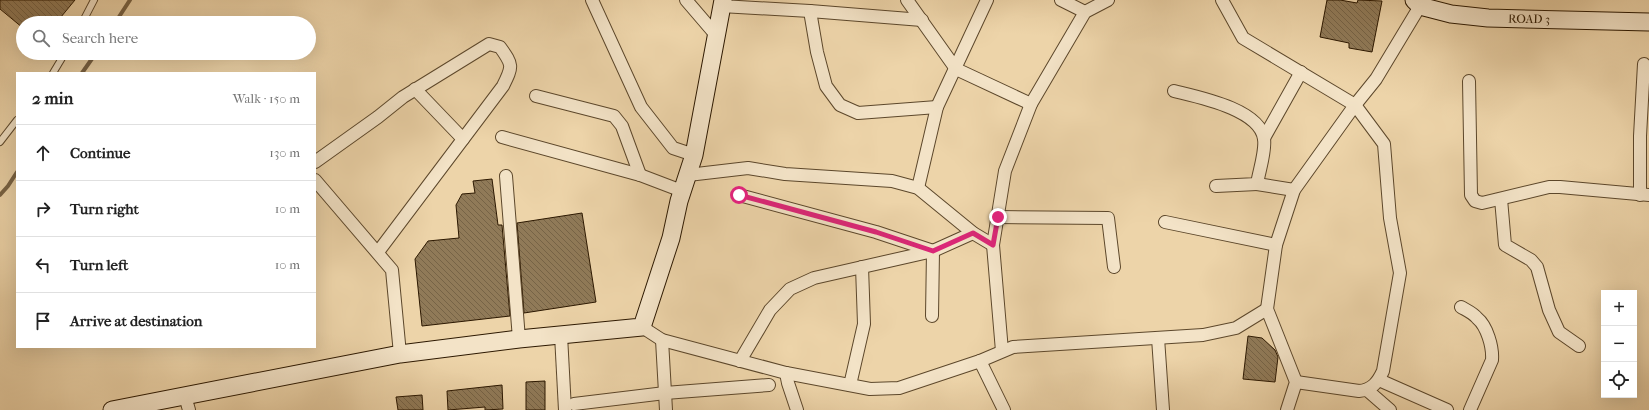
<!DOCTYPE html>
<html lang="en">
<head>
<meta charset="utf-8">
<style>
  :root { --surface:#fff; --page:#f2f2f2; --text:#222; --muted:#767676; --line:#e0e0e0 }
  body { margin:0; font-family:"IM FELL French Canon",serif; background:var(--page); color:var(--text) }
  .controls { position:absolute; right:12px; bottom:12px; display:grid; overflow:hidden; border-radius:0px; box-shadow:0 4px 16px #0002 }
  .controls button { width:36px; height:36px; display:grid; place-items:center; padding:0; border:0; border-bottom:1px solid var(--line); background:var(--surface); color:var(--text); font:20px sans-serif }
  .stop { position:absolute; width:12px; height:12px; margin:-9px; border:3px solid #db2777; border-radius:50%; background:#fff }
  .stop.end { background:#db2777; border-color:#fff; box-shadow:0 1px 4px #0008 }
  .list { margin:0; padding:0; list-style:none }
  h2 { display:flex; justify-content:space-between; align-items:center; height:52px; margin:0; padding:0 16px; font-size:17px }
  h2 small { font-size:13px; font-weight:400; color:var(--muted) }
  .list li { display:grid; grid-template-columns:26px 1fr auto; gap:12px; align-items:center; box-sizing:border-box; height:56px; padding:0 16px; border-top:1px solid var(--line) }
  .list b { display:block; font-size:15px; white-space:nowrap }
  .list em { font-size:13px; font-style:normal; color:var(--muted) }
  .icon { flex:none; width:22px; height:22px; fill:none; stroke:currentColor; stroke-width:2; stroke-linecap:round; stroke-linejoin:round }
  .map { position:relative; flex:none; width:1649px; height:410px; overflow:hidden }
  .search { position:absolute; background:var(--surface); box-shadow:0 4px 16px #0002; left:16px; top:16px; width:300px; height:44px; display:flex; align-items:center; gap:10px; box-sizing:border-box; padding:0 14px; border-radius:22px; color:var(--muted); font-size:15px }
  .panel { position:absolute; background:var(--surface); box-shadow:0 4px 16px #0002; left:16px; top:72px; width:300px; height:276px; border-radius:0px }
  .map>svg:first-child { display:block }
  .lines { fill:none; stroke-linecap:round; stroke-linejoin:round }
  .stream { stroke:#786244; stroke-width:4 }
  .building { fill:url(#building-back-hatch); stroke:#2c1801 }
  .lane-casing { stroke:#5c472b; stroke-width:8 }
  .street-casing { stroke:#5c472b; stroke-width:14 }
  .secondary-casing { stroke:#2c1801; stroke-width:19 }
  .lane { stroke:#f3e3c7; stroke-width:6 }
  .street { stroke:#f3e3c7; stroke-width:12 }
  .secondary { stroke:#f3e3c7; stroke-width:17 }
  .route { stroke:#db2777; stroke-width:5 }
  .labels { text-anchor:middle; stroke-width:3.5; stroke-linejoin:round; paint-order:stroke }
  .street-label { font-size:12px; fill:#2c1801; stroke:#f3e3c7 }
</style>
</head>
<body>
<div class="map">
<svg width="1649" height="410" viewBox="0 0 1649 410">
  <defs>
    <pattern id="building-back-hatch" width="6" height="6" patternUnits="userSpaceOnUse"><rect width="6" height="6" fill="#907a58"/><path d="M-1 5l2 2M0 0l6 6M5-1l2 2" fill="none" stroke="#766346"/></pattern>
  </defs>
  <rect width="100%" height="100%" fill="#edd4a9"/>
  <filter id="stains"><feTurbulence type="fractalNoise" baseFrequency=".005" numOctaves="4"/><feColorMatrix values="0 0 0 0 .2 0 0 0 0 .09 0 0 0 0 .02 0 0 0 .5 -.17"/></filter>
  <radialGradient id="worn" r=".72"><stop offset=".6" stop-color="#630" stop-opacity="0"/><stop offset="1" stop-color="#630" stop-opacity=".3"/></radialGradient>
  <g class="lines">
    <g class="stream">
      <polyline points="115,23 130,0"/>
      <polyline points="82,73 96,53"/>
      <polyline points="0,195 8,186 17,172"/>
    </g>
  </g>
  <g class="building">
    <polygon points="0,0 75,0 56,23 23,23 23,28 0,9"/>
    <polygon points="1327,0 1340,0 1357,3 1358,0 1382,1 1372,52 1349,48 1349,43 1320,37"/>
    <polygon points="492,179 498,225 502,225 510,316 422,326 415,259 428,241 459,238 456,205 462,194 475,193 473,181"/>
    <polygon points="582,213 596,302 524,313 517,223"/>
    <polygon points="1248,336 1262,338 1275,350 1278,357 1275,382 1243,379"/>
    <polygon points="545,381 545,410 526,410 526,382"/>
    <polygon points="502,385 503,409 485,410 485,407 448,410 447,391"/>
    <polygon points="422,395 423,410 398,410 396,397"/>
  </g>
  <g class="lines">
    <defs>
      <g id="lane">
        <polyline points="82,23 94,0"/>
        <polyline points="53,73 65,53"/>
        <polyline points="0,142 17,120"/>
      </g>
      <g id="street">
        <polyline points="592,0 641,107 673,148 694,155"/>
        <polyline points="686,0 716,35"/>
        <polyline points="907,0 956,69 1031,104"/>
        <polyline points="1061,0 1085,12"/>
        <path d="M 1222,0 L 1243,38 L 1355,105 L 1384,144 L 1390,218 L 1400,273 L 1383,371 C 1378,382 1372,390 1359,391 L 1296,382"/>
        <polyline points="721,6 810,11 922,20"/>
        <polyline points="810,11 817,52 826,86 840,105 858,113 937,107"/>
        <polyline points="1469,81 1471,195 1475,201 1482,203 1549,187 1560,187 1649,195"/>
        <polyline points="415,89 463,139"/>
        <path d="M 1174,91 C 1198,97 1260,109 1264,139 C 1266,151 1259,171 1257,184 L 1216,186"/>
        <polyline points="536,96 614,116 622,126 640,175"/>
        <polyline points="502,137 640,175 682,191"/>
        <polyline points="1264,138 1301,72"/>
        <path d="M 315,162 L 378,117 L 403,97 L 489,44 L 500,47 C 513,65 513,66 503,86 L 378,252"/>
        <polyline points="688,175 748,168 785,174 892,181 918,188 973,233 993,245"/>
        <polyline points="506,176 519,339"/>
        <polyline points="315,180 392,270 400,354"/>
        <polyline points="1257,184 1294,190"/>
        <polyline points="918,188 937,107 987,0"/>
        <polyline points="739,195 876,232 933,251 932,316"/>
        <polyline points="1640,195 1640,136 1644,64"/>
        <polyline points="1501,199 1505,245 1531,260 1537,267 1549,310 1559,332 1579,346"/>
        <polyline points="998,217 1108,218 1114,267"/>
        <polyline points="1165,222 1276,245"/>
        <path d="M 1461,307 C 1466,310 1473,313 1477,318 C 1487,326 1493,347 1492,360 L 1470,410"/>
        <polyline points="642,327 662,340 786,373 870,389 899,388 980,361 1013,347 1203,335 1236,328 1267,309"/>
        <polyline points="561,335 565,410"/>
        <polyline points="1158,338 1163,410"/>
        <polyline points="662,340 666,410"/>
        <polyline points="1002,351 993,245 1005,171 1031,104 1085,12 1108,0"/>
        <polyline points="740,361 770,310 790,289 814,278 933,251 973,233"/>
        <polyline points="980,361 1004,410"/>
        <polyline points="786,373 788,383 797,410"/>
        <polyline points="1379,380 1447,410"/>
        <polyline points="850,385 864,324 862,267"/>
        <polyline points="1367,390 1390,410"/>
        <polyline points="185,396 189,410"/>
        <polyline points="574,404 665,393 769,385"/>
        <polyline points="1287,410 1296,382 1267,309 1276,245 1294,190 1355,105 1376,79 1420,6"/>
      </g>
      <g id="secondary">
        <polyline points="1414,0 1420,6 1451,14 1488,18 1649,22"/>
        <polyline points="112,410 400,354 519,339 642,327 671,238 679,201 694,155 723,0"/>
      </g>
    </defs>
    <use href="#lane" class="lane-casing"/>
    <use href="#street" class="street-casing"/>
    <use href="#secondary" class="secondary-casing"/>
    <use href="#lane" class="lane"/>
    <use href="#street" class="street"/>
    <use href="#secondary" class="secondary"/>
  </g>
  <g class="lines">
    <polyline class="route" points="739,195 876,232 933,251 973,233 993,245 998,217"/>
  </g>
  <g class="labels">
    <g class="street-label">
      <text transform="translate(1529 19) rotate(1)" y="4">ROAD 3</text>
    </g>
  </g>
  <rect width="100%" height="100%" filter="url(#stains)"/>
  <rect width="100%" height="100%" fill="url(#worn)"/>
</svg>
<div class="controls">
<button>+</button>
<button>−</button>
<button><svg class="icon" aria-label="locate" viewBox="0 0 24 24"><circle cx="12" cy="12" r="6"/><path d="M12 2v4M12 18v4M2 12h4M18 12h4"/></svg></button>
</div>
<div class="stop" style="left:739px;top:195px"></div>
<div class="stop end" style="left:998px;top:217px"></div>
<div class="search"><svg class="icon" aria-label="search" viewBox="0 0 24 24"><circle cx="10" cy="10" r="6"/><path d="M15 15l6 6"/></svg>Search here</div>
<section class="panel">
<h2>2 min<small>Walk · 150 m</small></h2>
<ul class="list">
<li><svg class="icon" aria-label="ahead" viewBox="0 0 24 24"><path d="M12 20V5M6 11l6-6 6 6"/></svg><div><b>Continue</b></div><em>130 m</em></li>
<li><svg class="icon" aria-label="right" viewBox="0 0 24 24"><path d="M7 20v-9h11M14 6l5 5-5 5"/></svg><div><b>Turn right</b></div><em>10 m</em></li>
<li><svg class="icon" aria-label="left" viewBox="0 0 24 24"><path d="M17 20v-9H6M10 6l-5 5 5 5"/></svg><div><b>Turn left</b></div><em>10 m</em></li>
<li><svg class="icon" aria-label="arrive" viewBox="0 0 24 24"><path d="M6 21V4h12l-3 4 3 4H6"/></svg><div><b>Arrive at destination</b></div></li>
</ul>
</section>
</div>
</body>
</html>
